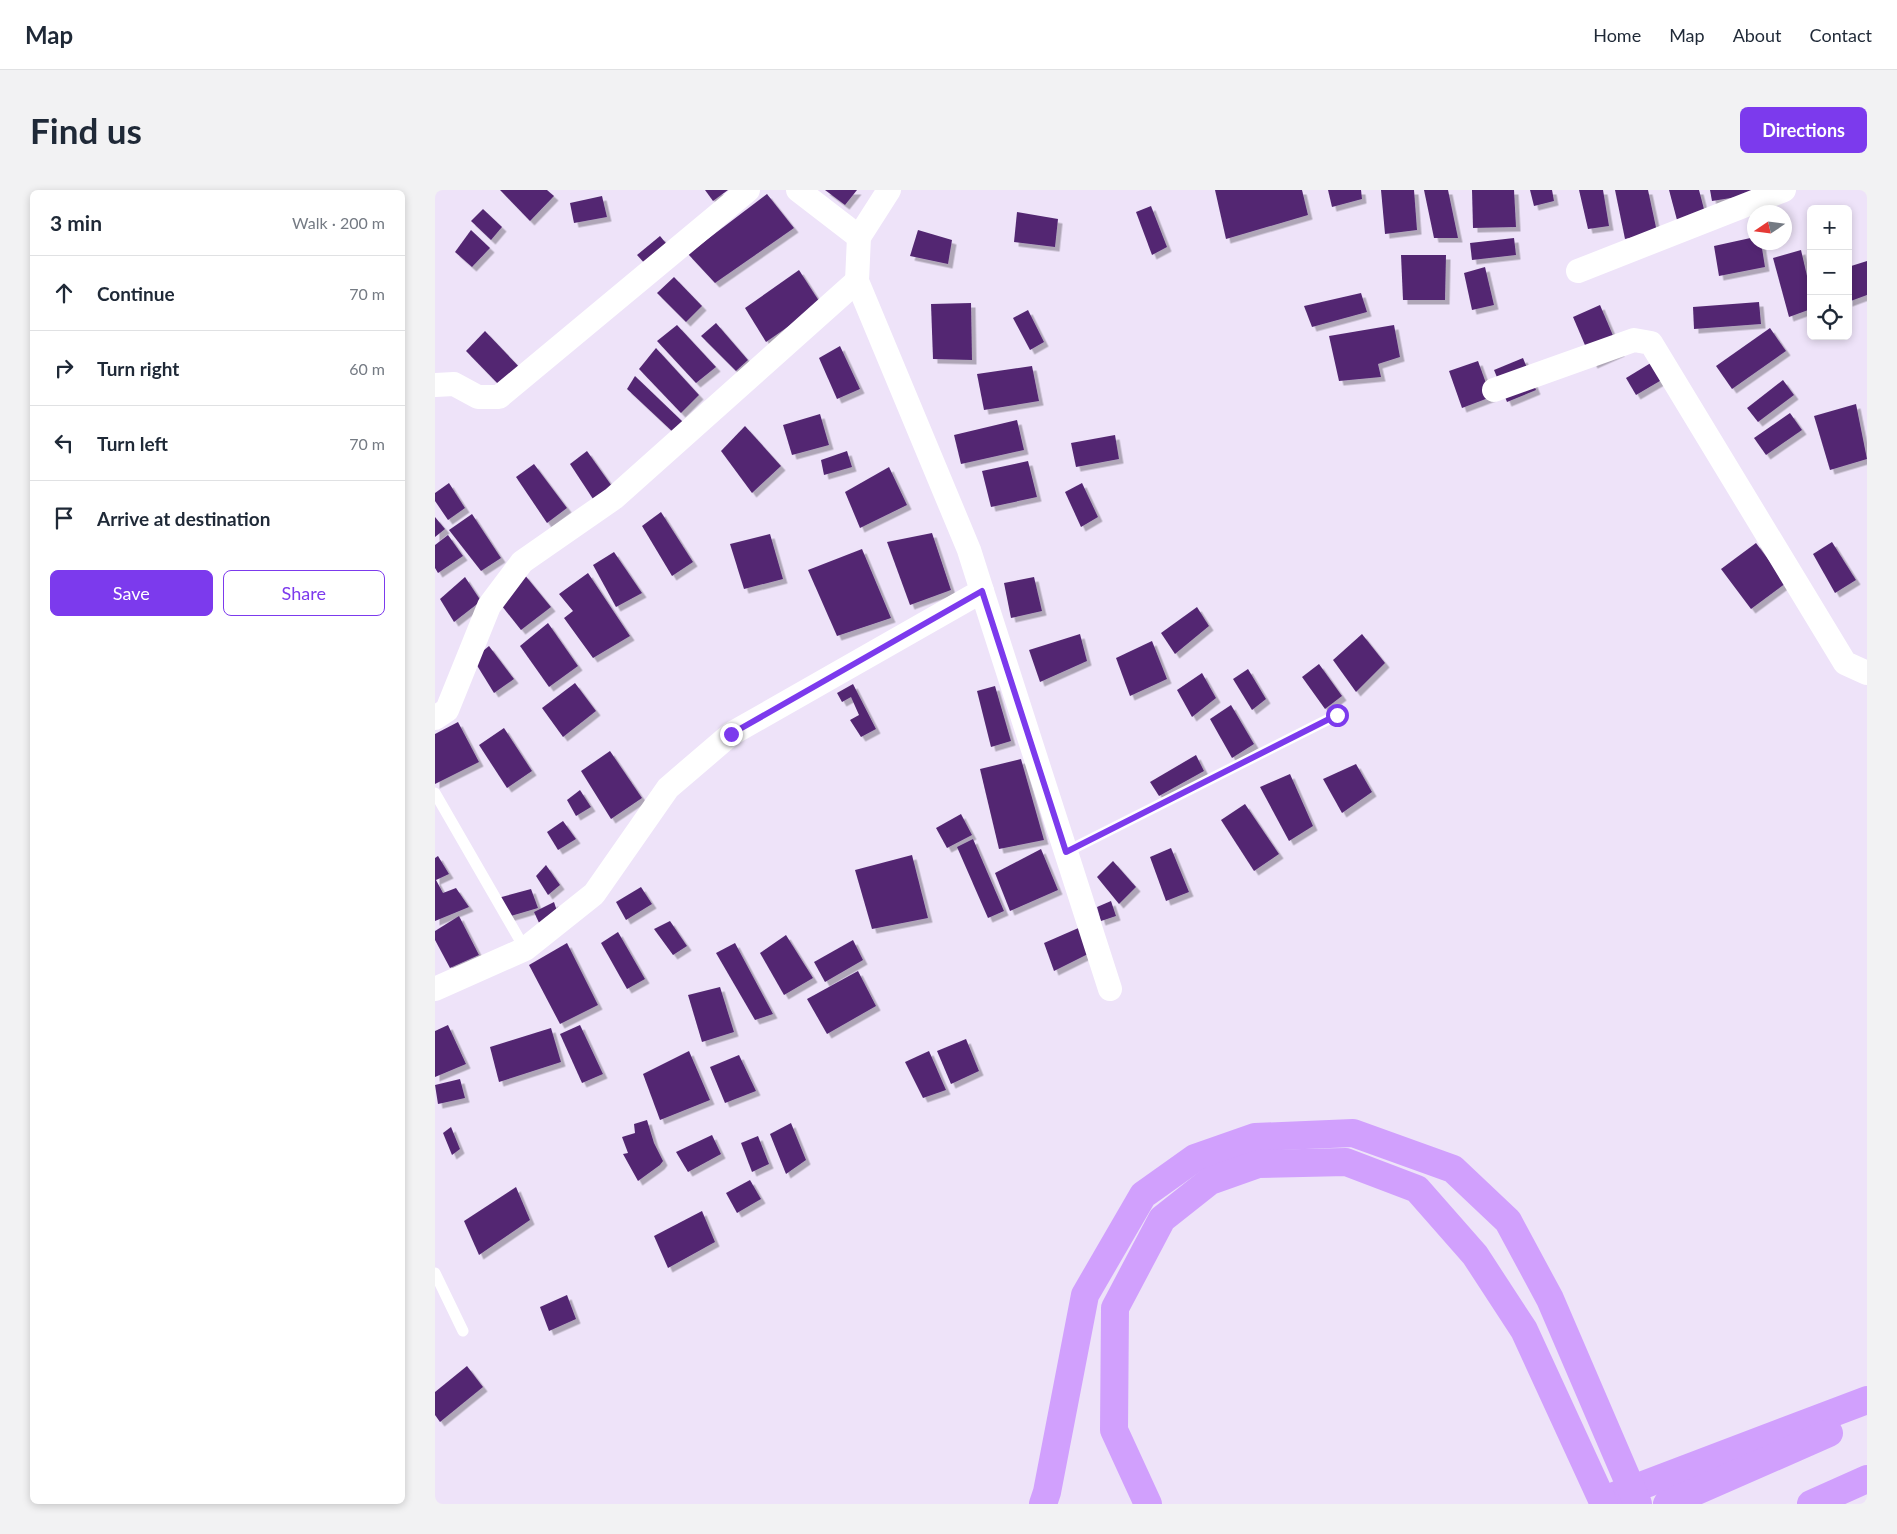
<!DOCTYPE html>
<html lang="en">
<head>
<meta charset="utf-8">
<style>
  :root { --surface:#fff; --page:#f2f2f3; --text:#1f2937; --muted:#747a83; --line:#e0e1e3; --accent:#7c3aed }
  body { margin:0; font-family:Lato,sans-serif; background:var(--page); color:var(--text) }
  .controls { position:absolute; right:15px; top:15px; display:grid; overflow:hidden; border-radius:8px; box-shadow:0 2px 8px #0003 }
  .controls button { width:45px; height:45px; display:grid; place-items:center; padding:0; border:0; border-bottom:1px solid var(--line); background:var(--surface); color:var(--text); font:25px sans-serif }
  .compass { position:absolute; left:1312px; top:15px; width:45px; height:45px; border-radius:50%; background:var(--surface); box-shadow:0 2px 8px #0003; rotate:257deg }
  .stop { position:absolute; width:15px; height:15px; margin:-11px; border:4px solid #7c3aed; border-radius:50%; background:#fff }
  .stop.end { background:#7c3aed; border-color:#fff; box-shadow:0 1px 5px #0008 }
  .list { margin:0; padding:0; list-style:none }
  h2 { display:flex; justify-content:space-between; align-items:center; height:65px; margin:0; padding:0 20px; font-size:21px }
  h2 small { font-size:16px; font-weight:400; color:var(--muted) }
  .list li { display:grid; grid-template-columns:32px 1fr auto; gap:15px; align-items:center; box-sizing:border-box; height:75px; padding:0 20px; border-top:1px solid var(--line) }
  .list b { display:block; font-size:19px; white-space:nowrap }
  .list em { font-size:16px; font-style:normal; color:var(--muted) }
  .actions { display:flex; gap:10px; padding:15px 20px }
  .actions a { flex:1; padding:11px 0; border:1px solid var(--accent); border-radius:8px; text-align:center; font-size:18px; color:var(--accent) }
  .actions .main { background:var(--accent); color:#fff }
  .icon { flex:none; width:28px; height:28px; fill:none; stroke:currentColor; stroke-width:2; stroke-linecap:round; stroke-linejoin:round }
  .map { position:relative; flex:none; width:1432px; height:1314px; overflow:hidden; border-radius:8px }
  header { display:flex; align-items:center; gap:30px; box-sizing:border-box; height:70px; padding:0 25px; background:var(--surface); border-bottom:1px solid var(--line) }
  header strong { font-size:24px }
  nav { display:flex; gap:28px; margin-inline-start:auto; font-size:18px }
  .intro { display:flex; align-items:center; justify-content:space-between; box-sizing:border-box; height:120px; padding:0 30px }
  h1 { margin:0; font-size:35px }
  .button { padding:12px 22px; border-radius:8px; background:var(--accent); color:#fff; font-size:18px; font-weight:700 }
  main { display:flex; gap:30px; padding:0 30px }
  aside { flex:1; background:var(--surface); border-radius:8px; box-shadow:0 2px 8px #0003 }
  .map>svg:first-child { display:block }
  .building { fill:#532872; filter:url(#shadow) }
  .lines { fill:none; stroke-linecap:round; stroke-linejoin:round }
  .service { stroke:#fff; stroke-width:11 }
  .minor { stroke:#fff; stroke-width:24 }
  .motorway { stroke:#d1a0fd; stroke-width:28 }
  .route { stroke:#7c3aed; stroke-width:6 }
</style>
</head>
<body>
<header>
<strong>Map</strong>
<nav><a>Home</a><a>Map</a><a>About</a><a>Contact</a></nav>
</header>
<div class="intro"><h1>Find us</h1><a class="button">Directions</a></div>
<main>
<aside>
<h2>3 min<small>Walk · 200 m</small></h2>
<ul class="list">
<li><svg class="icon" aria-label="ahead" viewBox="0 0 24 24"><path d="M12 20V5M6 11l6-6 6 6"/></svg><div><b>Continue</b></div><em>70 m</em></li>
<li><svg class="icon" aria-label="right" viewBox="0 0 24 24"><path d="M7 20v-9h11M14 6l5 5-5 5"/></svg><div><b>Turn right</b></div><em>60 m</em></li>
<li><svg class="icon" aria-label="left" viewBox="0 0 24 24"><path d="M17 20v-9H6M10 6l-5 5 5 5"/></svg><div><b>Turn left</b></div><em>70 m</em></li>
<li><svg class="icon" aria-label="arrive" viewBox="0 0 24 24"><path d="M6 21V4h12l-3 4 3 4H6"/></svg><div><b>Arrive at destination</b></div></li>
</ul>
<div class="actions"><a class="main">Save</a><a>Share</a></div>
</aside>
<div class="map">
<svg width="1432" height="1314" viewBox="0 0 1432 1314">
  <defs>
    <filter id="shadow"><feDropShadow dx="4.5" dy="4.5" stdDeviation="0" flood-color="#0004"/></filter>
  </defs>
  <rect width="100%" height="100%" fill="#eee3f9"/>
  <g class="building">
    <polygon points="65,0 112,0 119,6 95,31"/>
    <polygon points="270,0 293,0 278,11"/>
    <polygon points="390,0 422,0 410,15"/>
    <polygon points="780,0 867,0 873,25 791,49"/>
    <polygon points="893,0 926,0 927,9 897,17"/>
    <polygon points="946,0 979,0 982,40 950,44"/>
    <polygon points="989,0 1013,0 1023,48 999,48"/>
    <polygon points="1037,0 1079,0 1081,37 1038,38"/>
    <polygon points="1095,0 1117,0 1119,11 1099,16"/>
    <polygon points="1144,0 1168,0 1174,36 1153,39"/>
    <polygon points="1180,0 1213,0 1222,42 1190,49"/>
    <polygon points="1234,0 1264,0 1270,23 1242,30"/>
    <polygon points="1275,0 1320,0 1321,4 1277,11"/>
    <polygon points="332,4 359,38 280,93 253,64"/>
    <polygon points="167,6 172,27 139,33 135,13"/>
    <polygon points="716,16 732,57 717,65 701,22"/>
    <polygon points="48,19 67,37 56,50 36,31"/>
    <polygon points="582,22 623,29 620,57 579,52"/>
    <polygon points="36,40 55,58 37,77 20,62"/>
    <polygon points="483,40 517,50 513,74 475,66"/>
    <polygon points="225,46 235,58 213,77 202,65"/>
    <polygon points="1320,47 1320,52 1326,52 1330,77 1284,86 1279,56"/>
    <polygon points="1079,48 1081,65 1037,70 1035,53"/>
    <polygon points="1366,60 1376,103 1376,119 1354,127 1338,68"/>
    <polygon points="966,65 1011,65 1010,110 968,110"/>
    <polygon points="1432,71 1432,105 1413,112 1413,77"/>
    <polygon points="1050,77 1059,115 1037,120 1029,83"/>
    <polygon points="364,80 386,114 331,152 310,118"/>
    <polygon points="239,87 267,116 251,132 222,103"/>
    <polygon points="926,103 932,122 877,137 869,116"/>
    <polygon points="1324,112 1326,134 1259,139 1258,117"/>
    <polygon points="536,113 537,170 498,169 496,114"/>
    <polygon points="1165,115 1185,162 1158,174 1138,127"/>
    <polygon points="593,120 609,152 595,160 578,128"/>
    <polygon points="281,133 313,170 301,181 266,146"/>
    <polygon points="242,135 281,177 261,193 222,151"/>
    <polygon points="959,135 965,167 943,174 946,187 904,191 894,146"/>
    <polygon points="1335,138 1351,161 1297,199 1281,176"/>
    <polygon points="50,141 88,181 67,198 31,161"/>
    <polygon points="405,156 425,199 402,209 384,168"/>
    <polygon points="221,158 264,205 246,223 204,179"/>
    <polygon points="1088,168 1101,200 1072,212 1059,180"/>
    <polygon points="1043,171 1056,207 1027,218 1014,181"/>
    <polygon points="1219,171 1230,188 1201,205 1191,188"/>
    <polygon points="597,176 604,211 549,220 542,184"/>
    <polygon points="200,186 249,233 240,244 192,199"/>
    <polygon points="1348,190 1359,205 1323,232 1312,218"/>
    <polygon points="1421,214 1432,269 1395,280 1379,226"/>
    <polygon points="1355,223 1367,240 1331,265 1319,248"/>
    <polygon points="385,224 394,255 357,265 348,235"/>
    <polygon points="582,230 589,260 526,274 519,245"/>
    <polygon points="310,236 346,276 317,303 286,261"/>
    <polygon points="680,245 684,269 641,277 636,253"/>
    <polygon points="152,261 179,299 160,312 135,274"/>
    <polygon points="412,261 417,277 389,285 386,270"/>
    <polygon points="593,271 602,307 556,317 547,281"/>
    <polygon points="99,274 132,318 112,333 81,287"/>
    <polygon points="454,277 472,315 425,338 410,302"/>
    <polygon points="14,293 30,318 13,330 0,311 0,303"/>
    <polygon points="647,293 663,327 646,337 630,302"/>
    <polygon points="226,322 258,372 237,386 207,336"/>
    <polygon points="37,324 66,368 46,381 14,340"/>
    <polygon points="0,327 10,339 0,347"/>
    <polygon points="497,343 516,400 475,415 452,352"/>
    <polygon points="335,344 348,389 309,399 295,354"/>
    <polygon points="13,345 28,366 3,383 0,378 0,355"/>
    <polygon points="1397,352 1421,390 1400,403 1378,364"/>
    <polygon points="1321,353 1351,393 1316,419 1286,379"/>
    <polygon points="427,359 456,428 402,446 373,380"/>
    <polygon points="179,362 207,403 181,417 158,375"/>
    <polygon points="153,383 195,446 158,468 129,428 138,421 124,404"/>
    <polygon points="89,384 116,417 86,440 63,411"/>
    <polygon points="30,387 46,411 19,432 5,409"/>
    <polygon points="599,387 607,421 576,428 569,393"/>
    <polygon points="762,417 774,436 740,464 726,443"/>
    <polygon points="113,433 143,476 114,497 85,456"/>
    <polygon points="645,444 652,471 605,492 594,460"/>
    <polygon points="927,444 950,473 921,502 898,470"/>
    <polygon points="717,451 732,489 695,506 681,468"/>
    <polygon points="54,456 79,489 59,503 38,469"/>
    <polygon points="884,474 907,506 890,519 867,487"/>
    <polygon points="813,479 831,509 817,520 798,489"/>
    <polygon points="767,483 781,508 757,527 742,500"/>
    <polygon points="140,493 161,521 128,547 107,518"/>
    <polygon points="418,494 441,539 426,547 415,530 424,525 416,507 407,512 402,503"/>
    <polygon points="560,496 576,551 556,557 542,501"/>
    <polygon points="796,515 819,554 797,568 775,529"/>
    <polygon points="23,532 44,572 0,594 0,544"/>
    <polygon points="69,538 97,581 72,598 44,555"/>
    <polygon points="175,561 207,608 176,629 146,581"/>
    <polygon points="761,565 769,581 724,606 715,592"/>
    <polygon points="586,569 609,650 564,659 545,579"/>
    <polygon points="921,574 937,602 907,623 888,589"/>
    <polygon points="855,584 878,636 854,651 825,597"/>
    <polygon points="145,600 156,617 141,626 132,610"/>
    <polygon points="810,614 844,664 819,681 786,630"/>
    <polygon points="526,624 537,645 512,658 501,638"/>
    <polygon points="128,631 141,649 123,660 112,642"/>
    <polygon points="538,649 569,721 553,728 522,657"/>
    <polygon points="736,658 754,702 731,711 715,667"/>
    <polygon points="606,659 623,700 575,721 560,683"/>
    <polygon points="477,665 493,728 437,739 420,680"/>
    <polygon points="3,666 14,684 1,690 8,703 21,698 34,717 0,731 0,668"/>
    <polygon points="678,671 701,697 684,714 662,687"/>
    <polygon points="111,675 125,695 113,705 101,686"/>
    <polygon points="206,697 217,714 191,730 181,712"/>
    <polygon points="96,699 103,718 69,728 59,709"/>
    <polygon points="676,711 681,726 666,731 662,717"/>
    <polygon points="119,712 124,727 105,735 99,722"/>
    <polygon points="24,726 44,765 15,778 0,750 0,741"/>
    <polygon points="235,731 252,756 238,765 219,739"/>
    <polygon points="648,736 657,762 619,781 609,753"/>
    <polygon points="183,742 210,789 192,799 166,753"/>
    <polygon points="351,745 378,788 349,805 325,763"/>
    <polygon points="418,750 428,770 390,792 379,772"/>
    <polygon points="132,753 163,815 125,834 94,775"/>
    <polygon points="300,753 338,824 320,830 281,763"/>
    <polygon points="423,781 441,816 392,844 372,809"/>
    <polygon points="285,797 299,842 267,852 253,805"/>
    <polygon points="13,835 31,874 0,887 0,841"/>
    <polygon points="145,835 168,884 147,893 125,844"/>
    <polygon points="116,838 126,872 64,892 55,857"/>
    <polygon points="531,849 544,881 516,894 502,861"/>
    <polygon points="254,861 275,910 225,930 208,884"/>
    <polygon points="494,861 511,900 488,908 470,872"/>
    <polygon points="304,865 321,901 290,913 275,877"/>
    <polygon points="25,889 30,908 3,914 0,895"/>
    <polygon points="212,930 219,953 228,971 225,975 203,991 188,964 193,963 187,947 200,943 199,934"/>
    <polygon points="356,933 371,970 351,984 335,944"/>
    <polygon points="16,937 25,959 17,965 8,943"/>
    <polygon points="277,945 286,964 253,982 241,962"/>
    <polygon points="323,946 334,974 317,982 306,953"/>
    <polygon points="315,990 326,1009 302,1023 291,1003"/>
    <polygon points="81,997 95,1030 44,1065 29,1031"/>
    <polygon points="267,1021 280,1052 233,1078 219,1046"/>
    <polygon points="132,1105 141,1129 114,1141 105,1117"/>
    <polygon points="32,1176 48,1197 5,1232 0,1225 0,1202"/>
  </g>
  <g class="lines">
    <g class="service">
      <polyline points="0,603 90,759"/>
      <polyline points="631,662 902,525"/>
      <polyline points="0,1083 28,1141"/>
    </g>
    <g class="minor">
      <polyline points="363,0 424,47"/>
      <polyline points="1143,81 1349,0"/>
      <polyline points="0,195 19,194 43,207 64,207 313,0"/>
      <polyline points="1059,200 1199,150 1216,153 1410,473 1432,483"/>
      <polyline points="547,401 675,799"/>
      <polyline points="0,528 12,520 54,416 87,372 179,308 422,91"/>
      <polyline points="0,799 90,759 159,704 233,598 296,544 547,401 534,360 422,91 424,47 454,0"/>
    </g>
    <g class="motorway">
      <polyline points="1179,1306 1432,1210"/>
      <polyline points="608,1314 612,1302 650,1105 708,1005 760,968 820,947 918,943 1018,979 1073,1031 1115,1109 1203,1314"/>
      <polyline points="713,1314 679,1240 680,1118 727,1029 775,991 823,974 911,972 982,999 1040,1065 1089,1140 1169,1314"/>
      <polyline points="1232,1314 1394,1243"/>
      <polyline points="1376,1314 1432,1289"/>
    </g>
  </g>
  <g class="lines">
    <polyline class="route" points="296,544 547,401 631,662 902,525"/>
  </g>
</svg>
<div class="controls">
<button>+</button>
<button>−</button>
<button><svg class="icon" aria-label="locate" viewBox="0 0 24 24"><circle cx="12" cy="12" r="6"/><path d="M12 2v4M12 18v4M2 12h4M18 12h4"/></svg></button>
</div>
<svg class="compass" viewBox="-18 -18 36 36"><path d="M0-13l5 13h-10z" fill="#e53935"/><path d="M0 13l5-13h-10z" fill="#747a83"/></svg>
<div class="stop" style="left:902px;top:525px"></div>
<div class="stop end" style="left:296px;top:544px"></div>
</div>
</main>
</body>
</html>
